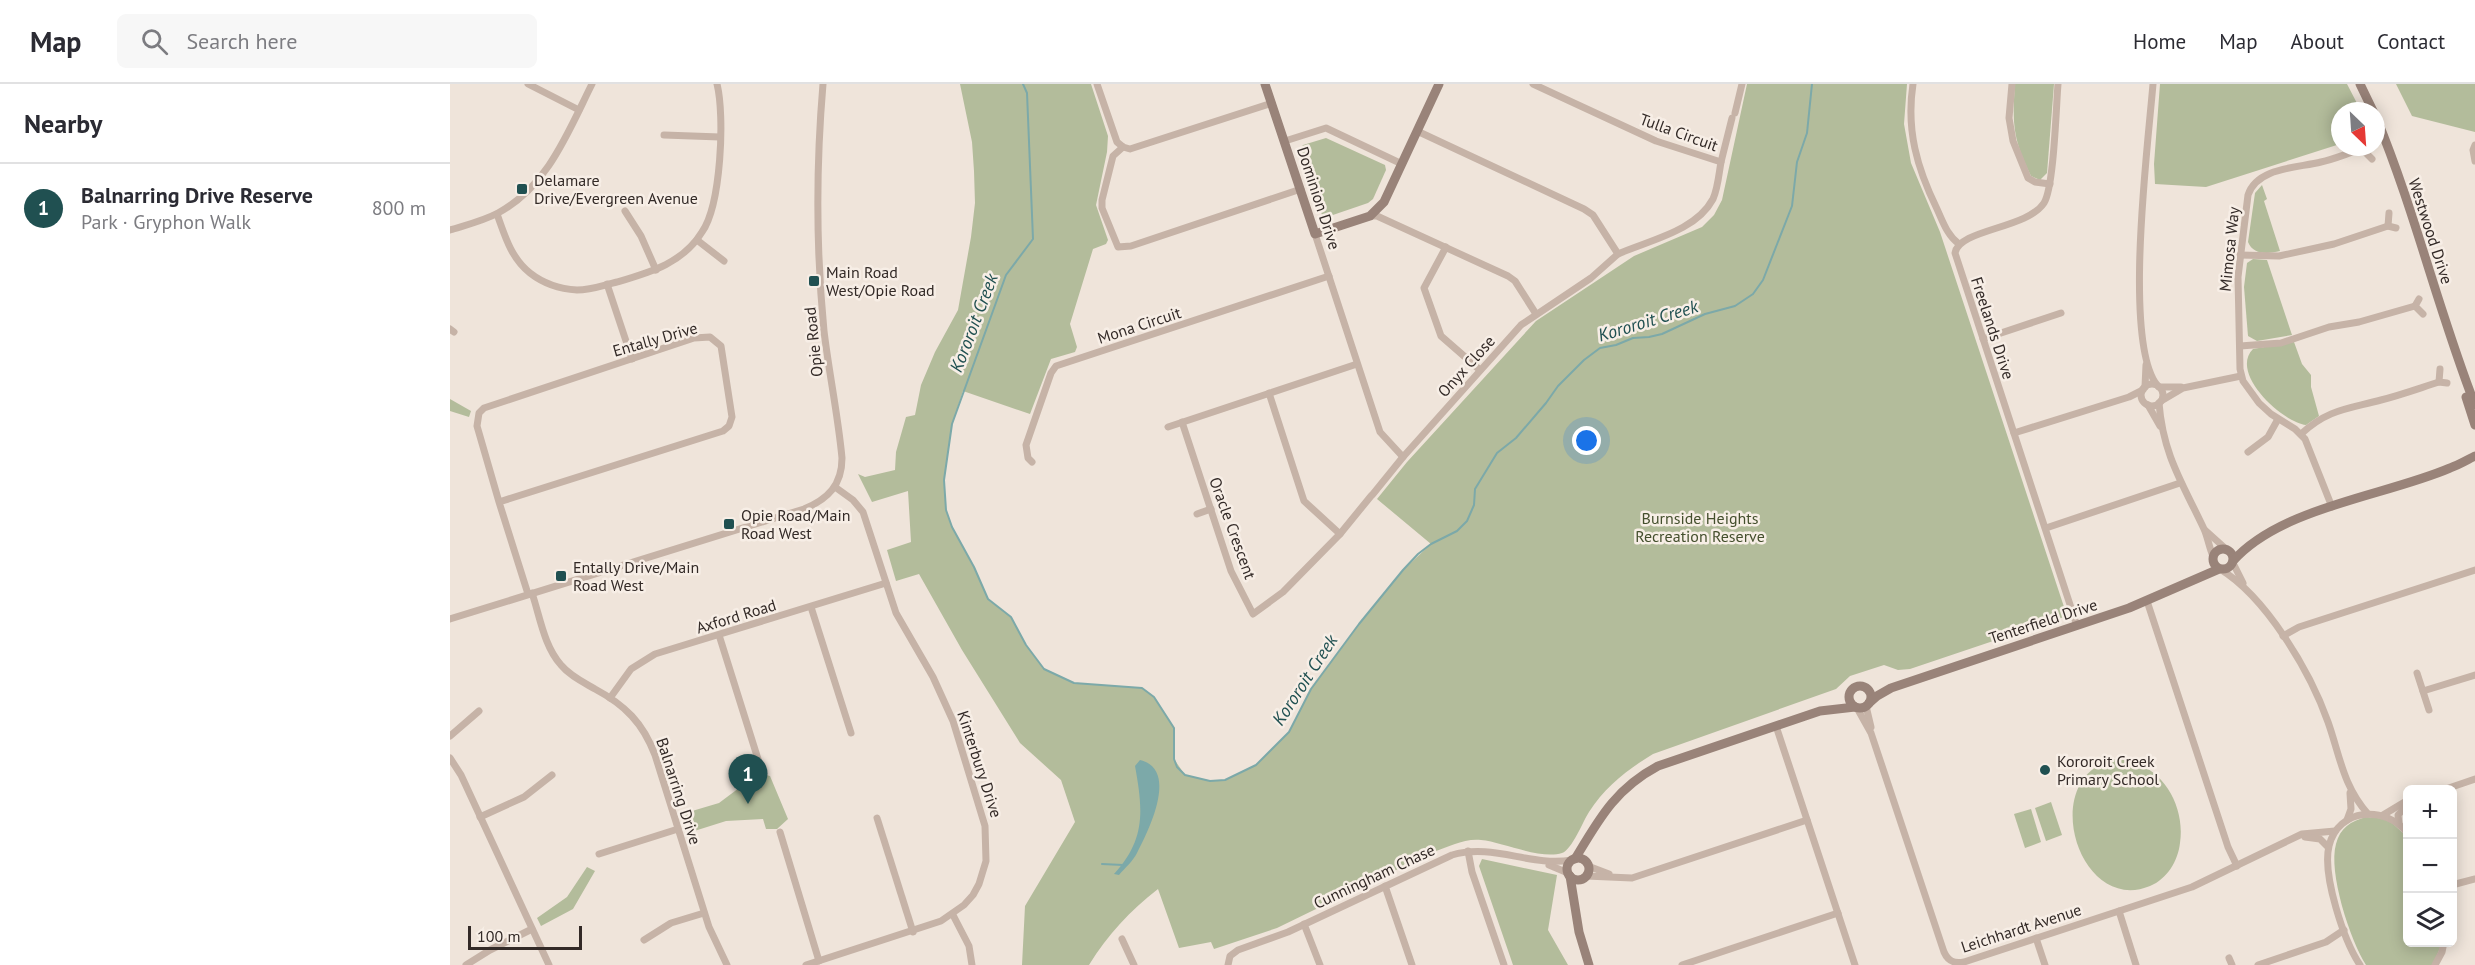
<!DOCTYPE html>
<html lang="en">
<head>
<meta charset="utf-8">
<style>
  :root { --surface:#fff; --page:#f7f7f7; --text:#2b2b33; --muted:#7c7c81; --line:#e1e1e2; --accent:#205051 }
  body { margin:0; font-family:"PT Sans",sans-serif; background:var(--page); color:var(--text) }
  .controls { position:absolute; right:18px; bottom:18px; display:grid; overflow:hidden; border-radius:9px; box-shadow:0 3px 15px #0003 }
  .controls button { width:54px; height:54px; display:grid; place-items:center; padding:0; border:0; border-bottom:2px solid var(--line); background:var(--surface); color:var(--text); font:30px sans-serif }
  .compass { position:absolute; left:1881px; top:18px; width:54px; height:54px; border-radius:50%; background:var(--surface); box-shadow:0 3px 15px #0003; rotate:155deg }
  .scale { position:absolute; left:18px; bottom:15px; width:114px; box-sizing:border-box; padding-left:6px; border:3px solid #332a27; border-top:0; font-size:16px; line-height:21px; white-space:nowrap; color:#332a27; -webkit-text-stroke:4px #f7eee6; paint-order:stroke }
  .you { position:absolute; left:1137px; top:357px; width:21px; height:21px; margin:-15px; border:4px solid #fff; border-radius:50%; background:#1a73e8; box-shadow:0 0 0 9px #1a73e833 }
  .badge { display:grid; place-items:center; width:39px; height:39px; border-radius:50%; background:var(--accent); color:#fff; font-size:20px; font-weight:700 }
  .pin { position:absolute; translate:-50% -50px; filter:drop-shadow(0 2px 3px #0008) }
  .pin::after { content:''; position:absolute; top:32px; width:21px; height:18px; background:inherit; clip-path:polygon(0 0,100% 0,50% 100%) }
  .list { margin:0; padding:0; list-style:none }
  h2 { display:flex; justify-content:space-between; align-items:center; height:78px; margin:0; padding:0 24px; font-size:26px }
  h2 small { font-size:20px; font-weight:400; color:var(--muted) }
  .list li { display:grid; grid-template-columns:39px 1fr auto; gap:18px; align-items:center; box-sizing:border-box; height:90px; padding:0 24px; border-top:2px solid var(--line) }
  .list b { display:block; font-size:22px; white-space:nowrap }
  .list p { margin:0; font-size:20px; white-space:nowrap; color:var(--muted) }
  .list em { font-size:20px; font-style:normal; color:var(--muted) }
  .icon { flex:none; width:33px; height:33px; fill:none; stroke:currentColor; stroke-width:2; stroke-linecap:round; stroke-linejoin:round }
  .map { position:relative; flex:none; width:2025px; height:881px; overflow:hidden }
  header { display:flex; align-items:center; gap:36px; box-sizing:border-box; height:84px; padding:0 30px; background:var(--surface); border-bottom:2px solid var(--line) }
  header strong { font-size:28px }
  nav { display:flex; gap:33px; margin-inline-start:auto; font-size:21px }
  .search { width:420px; height:54px; background:var(--page); display:flex; align-items:center; gap:15px; box-sizing:border-box; padding:0 21px; border-radius:9px; color:var(--muted); font-size:22px }
  main { display:flex }
  aside { flex:1; background:var(--surface) }
  .map>svg:first-child { display:block }
  .green { fill:#b3bc9b }
  .water { fill:#7ca9a9 }
  .lines { fill:none; stroke-linecap:round; stroke-linejoin:round }
  .stream { stroke:#7ca9a9; stroke-width:2 }
  .street { stroke:#c6b3a7; stroke-width:7 }
  .secondary { stroke:#998379; stroke-width:9 }
  .poi-dot { fill:#205051; stroke:#f7eee6; stroke-width:2 }
  .labels { text-anchor:middle; stroke-width:5; stroke-linejoin:round; paint-order:stroke }
  .street-label { font-size:16px; fill:#332a27; stroke:#f7eee6 }
  .poi-label { font-size:16px; fill:#332a27; stroke:#f7eee6; text-anchor:start }
  .park-label { font-size:16px; fill:#444f2d; stroke:#f7eee6 }
  .water-label { font-size:18px; font-style:italic; fill:#205051; stroke:#f7eee6 }
</style>
</head>
<body>
<header>
<strong>Map</strong>
<div class="search"><svg class="icon" aria-label="search" viewBox="0 0 24 24"><circle cx="10" cy="10" r="6"/><path d="M15 15l6 6"/></svg>Search here</div>
<nav><a>Home</a><a>Map</a><a>About</a><a>Contact</a></nav>
</header>
<main>
<aside>
<h2>Nearby<small></small></h2>
<ul class="list">
<li><span class="badge">1</span><div><b>Balnarring Drive Reserve</b><p>Park · Gryphon Walk</p></div><em>800 m</em></li>
</ul>
</aside>
<div class="map">
<svg width="2025" height="881" viewBox="0 0 2025 881">
  <rect width="100%" height="100%" fill="#efe4da"/>
  <g class="green">
    <path d="M 510,0 L 641,0 L 658,52 L 657,68 L 646,121 L 658,156 L 656,160 L 643,165 L 620,240 L 627,263 L 625,268 L 601,275 L 580,330 L 513,307 L 502,340 L 494,396 L 496,426 L 502,443 L 524,483 L 538,515 L 561,533 L 576,561 L 594,585 L 624,599 L 692,604 L 704,613 L 724,644 L 724,675 L 735,691 L 760,697 L 775,696 L 806,681 L 839,648 L 861,605 L 909,540 L 953,486 L 981,460 L 927,415 L 957,378 L 1086,237 L 1184,172 L 1252,143 L 1264,131 L 1272,116 L 1297,0 L 1457,0 L 1454,40 L 1461,79 L 1490,148 L 1617,532 L 1460,585 L 1448,586 L 1434,581 L 1400,592 L 1386,605 L 1203,670 C 1178,685 1155,703 1139,728 C 1133,737 1122,766 1112,769 C 1091,776 1053,758 1031,756 C 1015,754 998,763 983,768 L 827,844 L 764,865 L 761,858 L 729,864 L 708,805 C 680,827 658,850 639,881 L 572,881 L 575,822 L 625,738 L 611,696 L 570,659 L 512,566 L 469,490 L 446,497 L 437,466 L 461,458 L 458,407 L 422,418 L 408,390 L 415,393 L 445,386 L 446,368 L 456,333 L 465,331 L 471,301 L 485,268 L 508,226 L 521,153 L 525,119 L 524,87 L 522,58 Z"/>
    <path d="M 1565,0 L 1604,0 L 1597,89 L 1590,96 L 1581,92 C 1563,56 1562,39 1565,0 Z"/>
    <polygon points="1710,0 1897,0 1911,27 1890,27 1890,60 1756,103 1705,100 1704,80"/>
    <polygon points="1946,0 2025,0 2025,48 1962,32"/>
    <polygon points="876,54 935,81 936,86 923,115 918,119 877,133 872,131 850,66 853,61"/>
    <path d="M 1812,101 L 1817,115 L 1814,117 L 1830,167 C 1818,170 1803,171 1798,158 L 1805,109 Z"/>
    <polygon points="1803,175 1817,176 1842,251 1807,257 1798,252 1794,203 1797,179"/>
    <path d="M 1844,258 L 1852,280 L 1861,291 L 1861,303 L 1869,332 L 1856,341 C 1832,338 1779,289 1803,265 Z"/>
    <polygon points="0,315 21,327 19,333 0,327"/>
    <path d="M 1666,675 C 1708,676 1736,718 1730,759 C 1728,777 1717,795 1700,802 C 1628,832 1586,691 1666,675 Z"/>
    <polygon points="316,691 320,692 338,735 327,745 316,745 313,735 276,737 238,749 232,730 269,719 301,695 304,698"/>
    <polygon points="1601,718 1612,751 1596,757 1585,724"/>
    <polygon points="1581,725 1591,758 1575,764 1564,730"/>
    <path d="M 1916,733 L 1938,735 L 1957,753 L 1958,858 L 1992,859 L 1983,881 L 1916,881 C 1900,856 1878,788 1886,760 C 1890,744 1901,737 1916,733 Z"/>
    <polygon points="1032,775 1107,791 1098,846 1118,881 1063,881 1029,782"/>
    <polygon points="137,783 145,787 123,825 91,842 87,834 117,813"/>
  </g>
  <path class="water" d="M 690,676 C 729,685 699,746 687,769 C 683,777 675,784 669,791 L 664,790 C 696,755 693,726 685,682 Z"/>
  <g class="lines">
    <g class="stream">
      <polyline points="573,0 577,9 583,155 556,191 502,340 494,396 496,426 502,443 524,483 538,515 561,533 576,561 594,585 624,599 692,604 704,613 724,644 724,675 727,683 735,691 760,697 775,696 806,681 839,648 861,605 909,540 953,486 968,470 981,460 1007,447 1017,437 1024,421 1025,405 1047,369 1066,354 1096,319 1108,302 1134,276 1150,264 1166,261 1183,254 1199,253 1212,250 1255,230 1285,222 1303,210 1313,196 1342,122 1347,78 1357,49 1362,0"/>
      <polyline points="652,780 673,781"/>
    </g>
    <g class="street">
      <polyline points="78,0 129,26"/>
      <polyline points="647,0 667,58 673,63 680,65 822,19"/>
      <path d="M 1463,0 C 1456,46 1467,84 1487,125 C 1493,138 1497,151 1509,160"/>
      <polyline points="1562,0 1559,34 1563,57 1578,94 1585,98 1600,100"/>
      <path d="M 1608,0 C 1606,24 1604,103 1594,119 C 1577,145 1509,145 1505,169 L 1627,542"/>
      <path d="M 1703,0 C 1698,61 1673,257 1707,301"/>
      <polyline points="1285,29 1292,0"/>
      <path d="M 967,47 L 1134,125 L 1143,131 L 1168,170 C 1200,156 1246,147 1263,115 C 1268,104 1269,89 1271,78 L 1206,57 L 1083,0"/>
      <polyline points="214,51 270,53"/>
      <polyline points="835,57 876,44 952,80"/>
      <polyline points="2025,61 2023,66 2025,77"/>
      <polyline points="673,63 663,72 652,116 652,124 668,163 681,162 851,105"/>
      <polyline points="1915,63 1912,65 1922,75"/>
      <polyline points="1271,78 1282,34"/>
      <polyline points="175,127 191,152 206,186"/>
      <polyline points="1939,129 1938,142 1946,144"/>
      <path d="M 47,130 C 55,152 61,174 80,189 C 94,200 110,205 127,206 C 141,206 154,201 167,198 C 201,188 233,179 252,148 C 271,121 275,32 267,0"/>
      <polyline points="920,132 927,132 1058,192 1065,197 1086,230"/>
      <path d="M 0,146 C 16,141 33,137 48,129 C 98,102 118,48 142,0"/>
      <polyline points="865,150 930,348 953,373"/>
      <polyline points="247,156 274,177"/>
      <polyline points="996,163 974,204 991,252 1030,286"/>
      <polyline points="1790,171 1829,172 1884,160 1938,142"/>
      <polyline points="157,200 182,275"/>
      <polyline points="1969,215 1965,222 1973,230"/>
      <polyline points="0,245 4,248"/>
      <polyline points="1533,255 1611,229"/>
      <polyline points="1790,262 1831,259 1879,243 1909,238 1965,222"/>
      <polyline points="1990,285 1989,298 1997,299"/>
      <circle cx="1702" cy="311" r="11"/>
      <polyline points="1695,303 1696,281"/>
      <polyline points="1709,303 1731,303"/>
      <polyline points="1711,317 1733,304 1791,292"/>
      <path d="M 1709,319 C 1713,371 1733,400 1754,445 C 1758,454 1759,463 1763,472"/>
      <polyline points="1698,321 1710,342"/>
      <polyline points="732,338 781,487 803,530 833,508 890,450 854,417 819,309"/>
      <polyline points="718,343 907,280"/>
      <polyline points="1564,349 1679,313 1693,306"/>
      <path d="M 1851,350 C 1878,325 1898,325 1931,316 C 1951,311 1970,304 1989,298"/>
      <polyline points="1798,368 1818,353 1828,335"/>
      <polyline points="582,378 578,374 576,361 601,289 606,282 879,192"/>
      <polyline points="923,410 953,373 1071,241 1141,194 1168,170"/>
      <polyline points="49,418 27,342 29,329 34,324 244,254 260,253 271,262 282,333 279,342 273,347 49,418 78,510"/>
      <path d="M 1882,423 L 1855,355 L 1845,345 L 1821,330 L 1809,319 L 1793,297 L 1790,285 L 1788,193 L 1798,111 C 1807,83 1848,84 1871,78 C 1885,75 1898,69 1912,65"/>
      <polyline points="747,430 761,425"/>
      <polyline points="1596,444 1730,399"/>
      <polyline points="1756,447 1776,465"/>
      <polyline points="890,450 921,412"/>
      <polyline points="1783,479 1793,499"/>
      <path d="M 1770,485 C 1816,513 1860,587 1878,638 C 1890,672 1893,702 1918,730"/>
      <path d="M 82,509 C 90,533 94,562 111,581 C 120,592 133,598 145,605 C 175,621 193,639 205,671 L 259,843 L 277,881"/>
      <polyline points="1697,517 1778,763 1787,782"/>
      <polyline points="361,523 401,649"/>
      <path d="M 0,535 L 354,425 C 378,415 392,401 392,374 C 388,331 379,289 374,247 C 366,165 366,82 373,0"/>
      <polyline points="269,551 313,691"/>
      <polyline points="1833,552 1849,543 2025,486"/>
      <polyline points="1967,589 1979,626"/>
      <polyline points="1973,607 2025,591"/>
      <polyline points="160,614 181,585 205,570 436,499"/>
      <polyline points="1416,622 1421,643"/>
      <path d="M 1407,624 L 1421,649 L 1494,868 C 1498,877 1504,880 1514,878 L 1742,803 L 1852,750 L 1885,747"/>
      <polyline points="1326,642 1405,881"/>
      <polyline points="0,652 29,627"/>
      <polyline points="0,674 11,691 99,881"/>
      <polyline points="1993,706 2025,695"/>
      <polyline points="1933,731 1958,716"/>
      <polyline points="30,733 74,713 102,691"/>
      <polyline points="427,734 463,848"/>
      <polyline points="1897,736 1901,725 1900,709"/>
      <polyline points="1949,740 1948,731 1958,720"/>
      <polyline points="330,748 369,877"/>
      <polyline points="1855,753 1870,755 1878,763"/>
      <polyline points="1018,767 1022,788 1054,881"/>
      <polyline points="149,770 228,745"/>
      <polyline points="1099,781 1118,789"/>
      <polyline points="1138,782 1159,790"/>
      <polyline points="1136,792 1182,794 1357,736"/>
      <polyline points="2002,801 2025,795"/>
      <polyline points="935,802 962,881"/>
      <polyline points="1669,827 1686,881"/>
      <polyline points="503,831 519,862 522,881"/>
      <polyline points="854,840 870,881"/>
      <polyline points="1586,854 1595,881"/>
      <polyline points="672,855 684,881"/>
      <polyline points="194,856 221,839 254,829"/>
      <polyline points="1779,874 1782,881"/>
      <polyline points="16,881 40,866 82,845"/>
      <polyline points="356,881 491,837 514,821 523,811 529,800 536,777 535,742 503,637 483,593 446,529 413,428 403,416 385,403"/>
      <path d="M 778,881 L 780,872 L 788,866 L 838,848 L 1002,771 C 1044,759 1080,783 1122,776"/>
      <polyline points="1232,881 1388,829"/>
      <polyline points="1808,881 1876,858 1894,846"/>
      <path d="M 1910,881 C 1894,857 1872,791 1879,762 C 1888,724 1936,720 1958,750"/>
      <polyline points="1985,881 1992,868 1994,858"/>
    </g>
    <g class="secondary">
      <polyline points="815,0 865,150 920,132 934,118 989,0"/>
      <polyline points="1910,0 1923,27"/>
      <path d="M 1926,33 C 1965,127 1988,226 2025,321"/>
      <polyline points="2016,313 2025,341"/>
      <circle cx="1773" cy="475" r="10"/>
      <path d="M 1783,477 C 1831,423 1935,412 2000,384 C 2009,381 2017,376 2025,372"/>
      <circle cx="1410" cy="613" r="11"/>
      <polyline points="1419,619 1427,612 1441,604 1679,524 1769,485"/>
      <circle cx="1128" cy="785" r="11"/>
      <path d="M 1125,775 C 1149,735 1165,705 1208,682 L 1370,627 L 1405,623"/>
      <polyline points="1120,792 1129,848 1139,881"/>
    </g>
  </g>
  <g class="poi-dot">
    <rect x="66" y="99" width="12" height="12" rx="3"/>
    <rect x="358" y="191" width="12" height="12" rx="3"/>
    <rect x="273" y="434" width="12" height="12" rx="3"/>
    <rect x="105" y="486" width="12" height="12" rx="3"/>
    <circle cx="1595" cy="686" r="6"/>
  </g>
  <g class="labels">
    <g class="street-label">
      <text transform="translate(1229 48) rotate(20)" y="6">Tulla Circuit</text>
      <text transform="translate(869 114) rotate(72)" y="6">Dominion Drive</text>
      <text transform="translate(1981 147) rotate(72)" y="6">Westwood Drive</text>
      <text transform="translate(1779 165) rotate(-84)" y="6">Mimosa Way</text>
      <text transform="translate(689 241) rotate(-18)" y="6">Mona Circuit</text>
      <text transform="translate(1543 244) rotate(72)" y="6">Freelands Drive</text>
      <text transform="translate(205 255) rotate(-16)" y="6">Entally Drive</text>
      <text transform="translate(363 258) rotate(-96)" y="6">Opie Road</text>
      <text transform="translate(1016 282) rotate(-48)" y="6">Onyx Close</text>
      <text transform="translate(783 444) rotate(70)" y="6">Oracle Crescent</text>
      <text transform="translate(286 532) rotate(-17)" y="6">Axford Road</text>
      <text transform="translate(1593 537) rotate(-18)" y="6">Tenterfield Drive</text>
      <text transform="translate(530 680) rotate(72)" y="6">Kinterbury Drive</text>
      <text transform="translate(229 707) rotate(72)" y="6">Balnarring Drive</text>
      <text transform="translate(924 792) rotate(-25)" y="6">Cunningham Chase</text>
      <text transform="translate(1571 844) rotate(-18)" y="6">Leichhardt Avenue</text>
    </g>
    <g class="poi-label">
      <text x="84" y="102">Delamare<tspan x="84" dy="18">Drive/Evergreen Avenue</tspan></text>
      <text x="376" y="194">Main Road<tspan x="376" dy="18">West/Opie Road</tspan></text>
      <text x="291" y="437">Opie Road/Main<tspan x="291" dy="18">Road West</tspan></text>
      <text x="123" y="489">Entally Drive/Main<tspan x="123" dy="18">Road West</tspan></text>
      <text x="1607" y="683">Kororoit Creek<tspan x="1607" dy="18">Primary School</tspan></text>
    </g>
    <g class="park-label">
      <text x="1250" y="440">Burnside Heights<tspan x="1250" dy="18">Recreation Reserve</tspan></text>
    </g>
    <g class="water-label">
      <text transform="translate(1198 237) rotate(-17)" y="6">Kororoit Creek</text>
      <text transform="translate(524 239) rotate(-69)" y="6">Kororoit Creek</text>
      <text transform="translate(855 596) rotate(-57)" y="6">Kororoit Creek</text>
    </g>
  </g>
</svg>
<div class="controls">
<button>+</button>
<button>−</button>
<button><svg class="icon" aria-label="layers" viewBox="0 0 24 24"><path d="M12 4l9 5-9 5-9-5zM3 14l9 5 9-5"/></svg></button>
</div>
<svg class="compass" viewBox="-18 -18 36 36"><path d="M0-13l5 13h-10z" fill="#e53935"/><path d="M0 13l5-13h-10z" fill="#7c7c81"/></svg>
<div class="scale">100 m</div>
<div class="you"></div>
<div class="pin badge" style="left:298px;top:720px">1</div>
</div>
</main>
</body>
</html>
